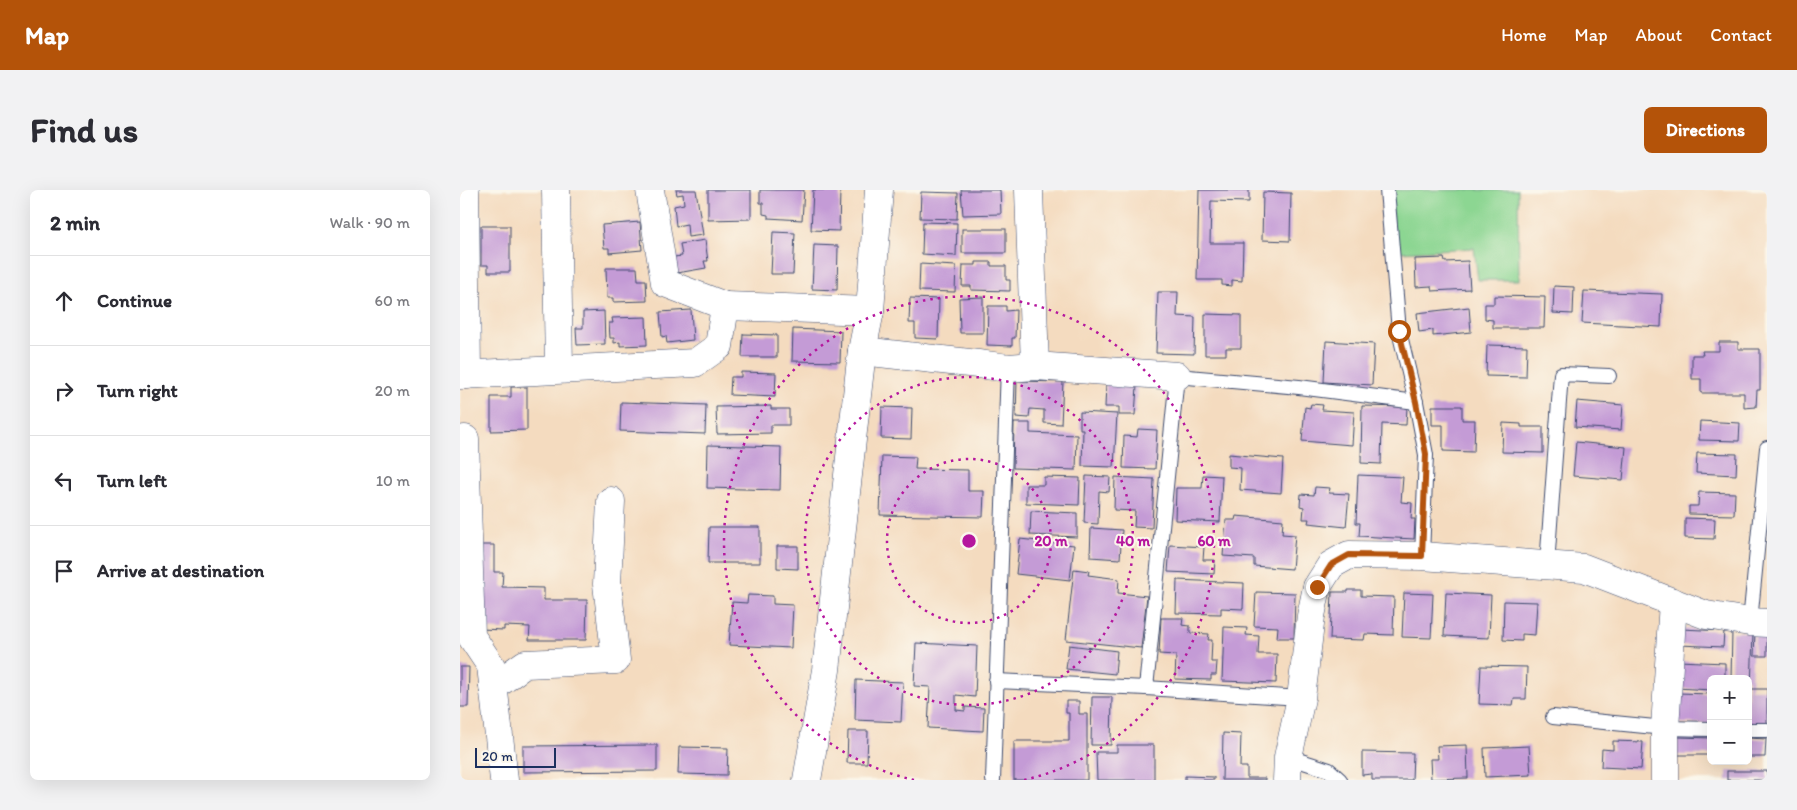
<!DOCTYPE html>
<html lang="en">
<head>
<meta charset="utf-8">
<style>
  :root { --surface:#fff; --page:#f2f2f3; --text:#2b2b33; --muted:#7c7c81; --line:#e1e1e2; --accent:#b45309 }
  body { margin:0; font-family:Itim,sans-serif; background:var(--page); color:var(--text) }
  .controls { position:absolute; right:15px; bottom:15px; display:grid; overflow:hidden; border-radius:8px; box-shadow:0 5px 20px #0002 }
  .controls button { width:45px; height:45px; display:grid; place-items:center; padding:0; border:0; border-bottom:1px solid var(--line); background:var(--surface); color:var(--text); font:25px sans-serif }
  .scale { position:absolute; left:15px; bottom:12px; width:81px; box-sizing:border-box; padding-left:5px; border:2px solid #1b2f5e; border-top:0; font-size:14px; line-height:18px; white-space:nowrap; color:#1b2f5e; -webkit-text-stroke:4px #fbf7ec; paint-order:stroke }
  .stop { position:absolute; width:15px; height:15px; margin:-11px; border:4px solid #b45309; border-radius:50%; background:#fff }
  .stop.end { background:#b45309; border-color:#fff; box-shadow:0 1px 5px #0008 }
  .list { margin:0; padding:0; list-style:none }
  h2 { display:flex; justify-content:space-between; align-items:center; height:65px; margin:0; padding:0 20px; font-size:21px }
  h2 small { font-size:16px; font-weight:400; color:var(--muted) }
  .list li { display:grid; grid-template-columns:32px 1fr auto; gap:15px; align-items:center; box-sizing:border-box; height:90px; padding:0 20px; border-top:1px solid var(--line) }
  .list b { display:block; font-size:19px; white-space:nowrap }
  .list em { font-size:16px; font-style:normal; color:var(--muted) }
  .icon { flex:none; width:28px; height:28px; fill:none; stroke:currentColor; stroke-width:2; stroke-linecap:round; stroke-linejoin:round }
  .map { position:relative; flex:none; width:1307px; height:590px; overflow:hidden; border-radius:8px }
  header { display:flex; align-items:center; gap:30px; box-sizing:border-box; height:70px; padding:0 25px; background:var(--accent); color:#fff }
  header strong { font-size:24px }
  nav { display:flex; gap:28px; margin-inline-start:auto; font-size:18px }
  .intro { display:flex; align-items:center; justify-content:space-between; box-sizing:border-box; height:120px; padding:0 30px }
  h1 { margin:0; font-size:35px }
  .button { padding:12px 22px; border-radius:8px; background:var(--accent); color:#fff; font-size:18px; font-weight:700 }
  main { display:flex; gap:30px; padding:0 30px }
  aside { flex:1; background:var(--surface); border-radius:8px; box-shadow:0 5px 20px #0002 }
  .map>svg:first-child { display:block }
  .green { fill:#8cd692; stroke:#548278 }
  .building { fill:#c49bd6 }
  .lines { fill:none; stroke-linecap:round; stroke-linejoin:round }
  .lane-casing { stroke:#3c496d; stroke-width:16 }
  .street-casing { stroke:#3c496d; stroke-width:29 }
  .secondary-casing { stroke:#3c496d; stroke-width:29 }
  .lane { stroke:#fff; stroke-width:14 }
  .street { stroke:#fff; stroke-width:28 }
  .secondary { stroke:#fff; stroke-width:28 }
  .route { stroke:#b45309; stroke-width:6 }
  .ring { fill:none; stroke:#b5179e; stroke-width:2.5; stroke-dasharray:2.5 5 }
  .centre { fill:#b5179e; stroke:#fbf7ec; stroke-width:2.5 }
  .ring-label { font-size:15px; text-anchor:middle; font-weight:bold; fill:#b5179e; stroke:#fbf7ec; stroke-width:4; stroke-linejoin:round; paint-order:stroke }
</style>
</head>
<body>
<header>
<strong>Map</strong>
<nav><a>Home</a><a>Map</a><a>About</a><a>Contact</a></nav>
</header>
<div class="intro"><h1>Find us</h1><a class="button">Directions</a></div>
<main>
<aside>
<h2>2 min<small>Walk · 90 m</small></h2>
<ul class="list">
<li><svg class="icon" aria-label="ahead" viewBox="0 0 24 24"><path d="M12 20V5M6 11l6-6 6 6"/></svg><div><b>Continue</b></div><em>60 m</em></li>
<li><svg class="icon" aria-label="right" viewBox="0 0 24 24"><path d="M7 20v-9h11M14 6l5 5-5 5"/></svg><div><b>Turn right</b></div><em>20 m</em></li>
<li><svg class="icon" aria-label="left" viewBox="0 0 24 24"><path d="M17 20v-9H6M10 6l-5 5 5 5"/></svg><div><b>Turn left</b></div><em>10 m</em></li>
<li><svg class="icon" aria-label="arrive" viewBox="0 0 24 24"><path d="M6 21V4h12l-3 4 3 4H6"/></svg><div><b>Arrive at destination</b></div></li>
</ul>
</aside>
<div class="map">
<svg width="1307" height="590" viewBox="0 0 1307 590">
  <rect width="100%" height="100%" fill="#fbf7ec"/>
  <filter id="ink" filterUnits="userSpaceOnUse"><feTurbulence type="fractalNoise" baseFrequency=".02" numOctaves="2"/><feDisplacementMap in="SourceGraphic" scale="10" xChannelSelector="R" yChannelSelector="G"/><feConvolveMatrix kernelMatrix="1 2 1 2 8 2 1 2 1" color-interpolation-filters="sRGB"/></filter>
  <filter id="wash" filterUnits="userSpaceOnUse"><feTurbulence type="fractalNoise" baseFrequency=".0096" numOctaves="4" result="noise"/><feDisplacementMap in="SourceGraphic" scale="20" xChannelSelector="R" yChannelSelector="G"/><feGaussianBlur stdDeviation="1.12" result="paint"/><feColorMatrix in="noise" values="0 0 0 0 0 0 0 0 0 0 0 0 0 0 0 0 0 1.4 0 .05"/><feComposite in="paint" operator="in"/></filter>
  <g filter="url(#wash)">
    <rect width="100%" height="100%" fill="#f4dbbf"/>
    <polygon class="green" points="931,0 1058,0 1059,90 1018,90 1014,58 939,62 935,57"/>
    <g id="blocks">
      <g class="building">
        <polygon points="216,0 236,0 243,45 228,47 227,34 216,36 214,16 224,14 223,4 217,5"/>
        <polygon points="248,0 291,0 291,29 248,30"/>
        <polygon points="300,0 344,0 342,30 308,28 308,25 303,24 303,13 300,13"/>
        <polygon points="353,0 380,0 379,41 351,40"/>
        <polygon points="501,0 540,0 541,24 503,25"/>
        <polygon points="739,0 789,0 789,12 751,11 750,53 783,53 782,91 772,90 772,96 762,95 762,90 737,90"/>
        <polygon points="461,2 498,3 497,29 460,28"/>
        <polygon points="803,2 831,3 830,51 802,50"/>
        <polygon points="180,32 182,60 149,63 149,58 144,58 142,35"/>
        <polygon points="463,32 497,33 496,66 462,64"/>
        <polygon points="21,36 50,36 50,82 28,82 28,75 21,75"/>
        <rect x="502" y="39" width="44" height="24"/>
        <polygon points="313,42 335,43 333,84 311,84"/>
        <polygon points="245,50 248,71 244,71 246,78 217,83 214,67 222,66 220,54"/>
        <polygon points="354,55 378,56 377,100 352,99"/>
        <polygon points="984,68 985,72 1008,71 1010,99 972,101 971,96 956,97 955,69"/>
        <polygon points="516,72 531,72 531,76 546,76 546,90 550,90 550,101 511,100 511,96 502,96 503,75 516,75"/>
        <polygon points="460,74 496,76 495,102 459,101"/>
        <polygon points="146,78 177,78 178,90 186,90 187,111 153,112 153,108 147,108"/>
        <polygon points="1094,96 1114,97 1113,124 1093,123"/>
        <polygon points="1124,101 1202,104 1201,137 1122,133"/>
        <polygon points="698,102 718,102 717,126 735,127 734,164 696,163"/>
        <polygon points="1034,106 1085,107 1084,138 1033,138 1033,130 1025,129 1025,114 1034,114"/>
        <polygon points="523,107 523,143 500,143 499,108"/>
        <polygon points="450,108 479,109 478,149 455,148 455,133 449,133"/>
        <polygon points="528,116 546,116 546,121 556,120 555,148 552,148 552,156 527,155"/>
        <polygon points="1009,117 1011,142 973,146 973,140 959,142 957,123"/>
        <polygon points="231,120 233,150 207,153 206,146 202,147 200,122"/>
        <polygon points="144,121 145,154 117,155 116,138 123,138 123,122"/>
        <polygon points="745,124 781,125 781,158 766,158 766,165 745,165"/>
        <polygon points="186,127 187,155 160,156 160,152 154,153 154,148 150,148 149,133 153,133 152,128"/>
        <polygon points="333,139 381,141 380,172 332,171"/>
        <polygon points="283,144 317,145 317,167 282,167"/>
        <polygon points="866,151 914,154 912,195 864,192"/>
        <polygon points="1259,152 1278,152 1278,159 1300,159 1300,200 1297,200 1296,217 1284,218 1284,203 1241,203 1241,189 1232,189 1232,165 1243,165 1242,161 1259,161"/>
        <polygon points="1027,155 1067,156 1066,187 1026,186"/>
        <polygon points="281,182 316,183 315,207 270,205 271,187 281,187"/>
        <polygon points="557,191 603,192 601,234 584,233 584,220 570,219 569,228 556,227"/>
        <polygon points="646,194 677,196 675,225 659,225 659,217 645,217"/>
        <polygon points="51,197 67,197 67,240 31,241 31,207 51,207"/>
        <polygon points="1117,211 1163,215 1161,240 1115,237"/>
        <polygon points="161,212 246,215 245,244 160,241"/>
        <polygon points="851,214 863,215 862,220 894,222 892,255 842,251 845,217 850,218"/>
        <polygon points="311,216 311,219 329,219 329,235 311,235 311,243 257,244 256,217"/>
        <polygon points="902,216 947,217 946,235 922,234 921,274 901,273"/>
        <polygon points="972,216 1002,216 1002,230 1015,230 1014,262 983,261 983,235 972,235"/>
        <polygon points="422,217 452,218 451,249 421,248"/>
        <polygon points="620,222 657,224 654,277 622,276 623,239 620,239"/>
        <polygon points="1240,231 1280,233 1279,251 1239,250"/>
        <polygon points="554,233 570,233 570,243 617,245 616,280 553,278"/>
        <polygon points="1043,233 1061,234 1061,237 1083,237 1083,263 1042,262"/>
        <polygon points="678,239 697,240 695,279 663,278 664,246 677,247"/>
        <polygon points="1116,252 1166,257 1163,290 1113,286"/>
        <polygon points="248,255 321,257 320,300 247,298"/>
        <polygon points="1237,263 1277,264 1276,285 1236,283"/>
        <polygon points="769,264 823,269 821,303 780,300 781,278 769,277"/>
        <polygon points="422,266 456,267 455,279 508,280 508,301 524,301 523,327 420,325"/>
        <polygon points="743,285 762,286 760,332 715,330 716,298 742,298"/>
        <polygon points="898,285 943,287 941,312 952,313 951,329 955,329 954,349 899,346 900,333 896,333"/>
        <polygon points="626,286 650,287 649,302 639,301 638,334 624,333"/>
        <polygon points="584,287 620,288 619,315 566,313 566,295 584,295"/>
        <polygon points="655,287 694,289 692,338 674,337 675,321 654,320"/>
        <polygon points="855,297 870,298 869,303 889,304 886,337 848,333 849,329 843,329 844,317 840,316 841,304 854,305"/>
        <polygon points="1239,302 1275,303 1274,325 1229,324 1229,316 1238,316"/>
        <polygon points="571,321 617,323 617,347 570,345"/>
        <polygon points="776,326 823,330 822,344 835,345 832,379 794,376 794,368 763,366 766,330 775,330"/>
        <polygon points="1225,328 1255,329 1254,349 1225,348"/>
        <polygon points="249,337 300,337 300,373 248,373"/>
        <polygon points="631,338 662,340 660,369 630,367"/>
        <polygon points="560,349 614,355 610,390 556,384"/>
        <polygon points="21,355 34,355 34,382 43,382 42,397 84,398 84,410 127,410 126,450 69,450 70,437 44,436 44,440 20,439"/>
        <polygon points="710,355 744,357 743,370 755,370 754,384 708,382"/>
        <polygon points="317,356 338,356 338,379 317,378"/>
        <polygon points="614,379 629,381 628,385 659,389 658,403 687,406 681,458 606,450"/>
        <polygon points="717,390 784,393 783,419 761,418 761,424 716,423"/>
        <polygon points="888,400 901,400 901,406 934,407 933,445 905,444 904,450 870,449 872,402 888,402"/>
        <polygon points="796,402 835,403 834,448 817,448 818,437 794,436"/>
        <polygon points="944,403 973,404 971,448 942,447"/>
        <polygon points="986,403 1031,405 1029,448 984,446"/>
        <polygon points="288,405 313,406 313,414 333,415 331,458 269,455 272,412 287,413"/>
        <polygon points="1044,411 1077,412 1075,445 1062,444 1062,451 1043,450"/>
        <polygon points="701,428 723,428 722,435 730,436 730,443 749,444 748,450 752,450 751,472 757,472 756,485 751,485 751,490 715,489 716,465 699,464"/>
        <polygon points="764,437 787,438 786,445 799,446 798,464 817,464 816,493 762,491"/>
        <polygon points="1221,439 1264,441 1263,457 1220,455"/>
        <polygon points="1272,442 1293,442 1291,499 1307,499 1307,535 1288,535 1288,489 1271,489"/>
        <polygon points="1295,442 1307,442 1307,466 1294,466"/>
        <polygon points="456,453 517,456 515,507 496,505 496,520 505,521 505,517 524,518 523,541 468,538 470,497 454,496"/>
        <polygon points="609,455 657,461 655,484 606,479"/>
        <polygon points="1218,471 1265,473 1265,489 1251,489 1251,500 1216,498"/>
        <polygon points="1021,476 1067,477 1066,509 1054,509 1053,515 1019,514"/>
        <polygon points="0,477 9,477 8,517 0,517"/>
        <polygon points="396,490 443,492 441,532 395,530"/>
        <polygon points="1218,503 1251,504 1251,534 1218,533"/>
        <polygon points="632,507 652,507 651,555 631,555"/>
        <polygon points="606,511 619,511 619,524 627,524 627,590 554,590 554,551 609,551 609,523 606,523"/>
        <polygon points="388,541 408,541 407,573 387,573"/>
        <polygon points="763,543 781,544 780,577 787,577 787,588 805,588 805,590 762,590"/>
        <polygon points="1218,547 1251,548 1251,565 1217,565"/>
        <polygon points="1288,548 1306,549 1305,567 1288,567"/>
        <polygon points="1153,551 1183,552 1181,579 1141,577 1142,559 1153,560"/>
        <polygon points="197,555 197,581 63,582 63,556"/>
        <polygon points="657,555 694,555 694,590 637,590 636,562 657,562"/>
        <polygon points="1007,555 1008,588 971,589 970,569 978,569 977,556"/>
        <polygon points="1069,556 1071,585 1025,587 1024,558"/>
        <polygon points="219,557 268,558 267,585 218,584"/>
        <polygon points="902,562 953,563 952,590 912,590 912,584 902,585"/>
        <rect x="1267" y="581" width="40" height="9"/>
        <polygon points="725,586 754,587 754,590 725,590"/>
      </g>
    </g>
  </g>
  <g filter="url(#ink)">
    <use href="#blocks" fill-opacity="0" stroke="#3c496d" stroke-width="1"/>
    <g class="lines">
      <defs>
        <g id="lane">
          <polyline points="927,0 939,141 956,212 966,265 962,366"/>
          <polyline points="1087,375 1101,184 1149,186"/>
          <polyline points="1290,432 1307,258"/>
          <polyline points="536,491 686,498 841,508"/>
          <polyline points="686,498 717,186 839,197 956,212"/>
          <polyline points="1093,527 1205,538 1251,539"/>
          <polyline points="1288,540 1307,540"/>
          <polyline points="828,567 869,580 880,590"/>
          <polyline points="533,590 548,178"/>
        </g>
        <g id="street">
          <polyline points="5,0 7,185"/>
          <polyline points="96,0 99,178"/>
          <polyline points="190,0 205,93 265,116"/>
          <polyline points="569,0 575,176"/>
          <polyline points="402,161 518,174 548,178 575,176 717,186"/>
          <polyline points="0,185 235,173 259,156 265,116 410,121"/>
          <polyline points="5,249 11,446 31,476 44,590"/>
          <polyline points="33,497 65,474 156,470 147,394 151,311"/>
          <polyline points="827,590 828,567 841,508 851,426 857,397 871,375 889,365 962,366 1124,378 1246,425 1290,432 1307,433"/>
          <polyline points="1205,590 1205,538 1213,412"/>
        </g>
        <polyline id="secondary" points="347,590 366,480 402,161 410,121 419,0"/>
      </defs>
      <use href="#lane" class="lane-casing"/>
      <use href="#street" class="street-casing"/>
      <use href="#secondary" class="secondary-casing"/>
      <use href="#lane" class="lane"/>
      <use href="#street" class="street"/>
      <use href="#secondary" class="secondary"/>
    </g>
  </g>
  <g class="lines" filter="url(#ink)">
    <polyline class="route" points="857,397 871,375 889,365 962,366 966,264 956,212 939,141"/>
  </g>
  <g class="ring">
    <circle cx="509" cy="351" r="82"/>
    <circle cx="509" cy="351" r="164"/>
    <path d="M454 590A245 245 0 1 1 564 590"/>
  </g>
  <circle cx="509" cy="351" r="8" class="centre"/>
  <g class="ring-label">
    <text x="591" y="356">20 m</text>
    <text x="673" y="356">40 m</text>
    <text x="754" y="356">60 m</text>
  </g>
</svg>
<div class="controls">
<button>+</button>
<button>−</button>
</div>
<div class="scale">20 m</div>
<div class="stop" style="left:939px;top:141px"></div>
<div class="stop end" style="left:857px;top:397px"></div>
</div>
</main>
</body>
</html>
